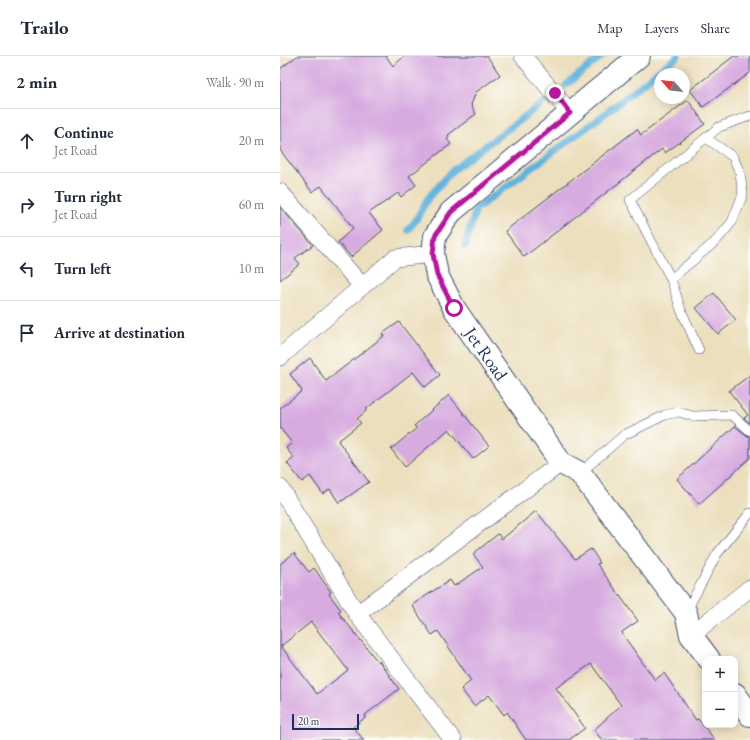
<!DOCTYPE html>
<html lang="en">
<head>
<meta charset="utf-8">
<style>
  :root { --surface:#fff; --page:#f6f6f7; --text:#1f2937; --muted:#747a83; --line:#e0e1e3 }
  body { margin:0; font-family:"EB Garamond",serif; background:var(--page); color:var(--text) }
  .controls { position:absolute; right:12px; bottom:12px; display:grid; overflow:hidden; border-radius:8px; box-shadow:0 2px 10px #0003 }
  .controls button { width:36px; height:36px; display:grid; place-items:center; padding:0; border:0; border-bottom:1px solid var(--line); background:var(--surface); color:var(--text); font:20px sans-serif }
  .compass { position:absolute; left:374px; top:12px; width:36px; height:36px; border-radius:50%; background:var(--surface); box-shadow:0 2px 10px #0003; rotate:298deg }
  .scale { position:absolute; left:12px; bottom:10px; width:67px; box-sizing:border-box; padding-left:4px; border:2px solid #1b2f5e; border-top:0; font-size:11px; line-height:14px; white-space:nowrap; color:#1b2f5e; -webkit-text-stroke:3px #fdfcf7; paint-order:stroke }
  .stop { position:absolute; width:12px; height:12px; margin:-9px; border:3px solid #b5179e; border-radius:50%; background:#fff }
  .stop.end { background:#b5179e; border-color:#fff; box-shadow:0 1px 4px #0008 }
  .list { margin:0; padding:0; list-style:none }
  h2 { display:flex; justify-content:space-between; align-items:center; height:52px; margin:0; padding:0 16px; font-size:17px }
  h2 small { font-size:13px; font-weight:400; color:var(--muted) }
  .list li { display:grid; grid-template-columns:26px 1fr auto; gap:12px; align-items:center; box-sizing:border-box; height:64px; padding:0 16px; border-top:1px solid var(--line) }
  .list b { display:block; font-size:15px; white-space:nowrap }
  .list p { margin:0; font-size:13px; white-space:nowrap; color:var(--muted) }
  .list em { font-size:13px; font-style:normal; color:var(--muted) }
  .icon { flex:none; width:22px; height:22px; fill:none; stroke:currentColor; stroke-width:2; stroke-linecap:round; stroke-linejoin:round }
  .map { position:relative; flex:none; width:470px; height:684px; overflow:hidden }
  header { display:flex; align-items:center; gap:24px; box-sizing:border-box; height:56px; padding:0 20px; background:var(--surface); border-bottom:1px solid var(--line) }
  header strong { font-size:19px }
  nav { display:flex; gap:22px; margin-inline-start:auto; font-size:14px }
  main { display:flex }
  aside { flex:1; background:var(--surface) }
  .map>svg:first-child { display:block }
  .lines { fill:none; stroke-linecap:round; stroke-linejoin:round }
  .stream { stroke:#61b2dc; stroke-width:7 }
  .building { fill:#d7aae0; fill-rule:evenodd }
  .lane-casing { stroke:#3a496c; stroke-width:10 }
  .street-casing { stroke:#3a496c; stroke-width:18 }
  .secondary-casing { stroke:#3a496c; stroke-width:24 }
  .lane { stroke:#fff; stroke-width:9 }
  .street { stroke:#fff; stroke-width:17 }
  .secondary { stroke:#fff; stroke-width:22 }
  .route { stroke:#b5179e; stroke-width:5 }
  .labels { text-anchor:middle; stroke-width:3; stroke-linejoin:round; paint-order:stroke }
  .street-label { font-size:18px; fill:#1b2f5e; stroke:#fdfcf7 }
</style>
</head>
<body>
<header>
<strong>Trailo</strong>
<nav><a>Map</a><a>Layers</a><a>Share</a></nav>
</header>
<main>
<aside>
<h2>2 min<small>Walk · 90 m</small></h2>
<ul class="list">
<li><svg class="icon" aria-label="ahead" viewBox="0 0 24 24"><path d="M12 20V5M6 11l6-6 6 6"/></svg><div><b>Continue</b><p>Jet Road</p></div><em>20 m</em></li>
<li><svg class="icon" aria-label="right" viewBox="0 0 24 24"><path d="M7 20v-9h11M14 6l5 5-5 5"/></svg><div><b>Turn right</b><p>Jet Road</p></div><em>60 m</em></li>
<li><svg class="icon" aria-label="left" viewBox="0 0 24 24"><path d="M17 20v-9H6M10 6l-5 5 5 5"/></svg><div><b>Turn left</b></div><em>10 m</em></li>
<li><svg class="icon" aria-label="arrive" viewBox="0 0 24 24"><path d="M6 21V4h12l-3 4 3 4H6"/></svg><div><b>Arrive at destination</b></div></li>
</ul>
</aside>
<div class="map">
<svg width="470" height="684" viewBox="0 0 470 684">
  <rect width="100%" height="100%" fill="#fdfcf7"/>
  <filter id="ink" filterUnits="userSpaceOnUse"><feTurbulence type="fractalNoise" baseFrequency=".025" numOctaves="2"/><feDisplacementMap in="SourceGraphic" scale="8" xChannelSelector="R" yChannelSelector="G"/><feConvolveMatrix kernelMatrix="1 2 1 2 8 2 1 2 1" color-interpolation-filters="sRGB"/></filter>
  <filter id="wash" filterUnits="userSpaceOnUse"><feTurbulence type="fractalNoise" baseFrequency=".012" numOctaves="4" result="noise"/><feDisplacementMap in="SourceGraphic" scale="16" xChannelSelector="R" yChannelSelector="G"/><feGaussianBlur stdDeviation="0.9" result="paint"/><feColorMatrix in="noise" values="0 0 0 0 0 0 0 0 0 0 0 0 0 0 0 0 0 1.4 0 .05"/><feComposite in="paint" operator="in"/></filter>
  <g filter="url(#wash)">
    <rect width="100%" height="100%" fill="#ecdfbd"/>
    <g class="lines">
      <g class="stream">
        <polyline points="286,29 322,0"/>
        <polyline points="128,174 136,164 148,142 173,114 264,46"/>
        <polyline points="185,190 196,153 322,60 398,0"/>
      </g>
    </g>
    <g id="blocks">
      <g class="building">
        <polygon points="17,0 106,0 113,10 125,0 207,0 220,19 196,36 191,49 196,58 168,79 169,81 167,83 171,88 129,120 136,129 121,141 118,137 89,157 103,174 71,201 58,186 73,172 41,130 32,136 0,94 0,13"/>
        <polygon points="454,0 470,0 470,17 423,51 410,34"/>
        <polygon points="408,44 425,68 385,97 382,93 244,201 225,175 357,73 361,79"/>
        <polygon points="0,151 33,189 15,202 20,208 0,224"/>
        <polygon points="434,237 456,264 438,278 416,252"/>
        <polygon points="119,266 160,319 145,331 133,316 86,353 87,354 77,363 81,367 58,385 89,426 59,447 50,433 43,438 30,420 22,426 7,407 14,402 6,392 12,387 0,372 0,352 22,335 10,318 30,302 46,325 104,280 102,278"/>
        <polygon points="470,319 470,367 464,362 468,359 449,335"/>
        <polygon points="169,339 209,390 193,403 169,373 125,411 111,393 137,372 134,370"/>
        <polygon points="455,370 466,379 470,381 470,402 419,448 397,423"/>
        <polygon points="256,455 295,503 311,493 320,507 317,508 358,565 342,576 343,579 375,624 384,617 416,664 418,663 435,684 322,684 314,674 341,649 311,608 276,632 305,672 289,684 246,684 227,656 224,659 209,639 194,650 181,633 191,625 158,575 152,579 132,549 170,524 174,530 203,511 193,498 218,478 222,483"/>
        <path d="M 14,497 L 29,516 L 34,512 L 51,536 L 49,538 L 61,554 L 58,556 L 98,606 L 99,605 L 119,633 L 85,659 L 86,661 L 73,671 L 84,684 L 0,684 L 0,508 ZM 31,566 L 68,614 L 37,638 L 1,590 Z"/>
      </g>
    </g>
  </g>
  <g filter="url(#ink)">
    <use href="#blocks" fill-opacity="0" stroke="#3a496c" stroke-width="1"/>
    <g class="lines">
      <defs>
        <g id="lane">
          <polyline points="391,223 436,185 452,166 463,138 460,117 453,101 426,82"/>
          <polyline points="419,294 401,254 391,223 350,144 439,71 470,60"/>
          <polyline points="300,417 344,379 385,359 398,356 413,360 452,359 470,375"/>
          <polyline points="406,556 437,498 470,457"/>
        </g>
        <g id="street">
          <polyline points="243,0 290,57"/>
          <polyline points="0,136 82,230"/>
          <polyline points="0,301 115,202 153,198"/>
          <polyline points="0,432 77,558 173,684"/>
          <polyline points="77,558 281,407"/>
          <polyline points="411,579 470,532"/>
        </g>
        <g id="secondary">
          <polyline points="359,0 171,156 155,180 153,198 157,219 174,252 281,407 300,417 406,557 411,579 429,603"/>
          <polyline points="455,638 470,659"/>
        </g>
      </defs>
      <use href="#lane" class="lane-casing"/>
      <use href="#street" class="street-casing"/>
      <use href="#secondary" class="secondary-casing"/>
      <use href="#lane" class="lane"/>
      <use href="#street" class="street"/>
      <use href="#secondary" class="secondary"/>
    </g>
  </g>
  <g class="lines" filter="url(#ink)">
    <polyline class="route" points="174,252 157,219 153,198 155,180 171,156 290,57 275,37"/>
  </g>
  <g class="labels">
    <g class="street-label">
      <text transform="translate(206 298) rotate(55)" y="6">Jet Road</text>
    </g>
  </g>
</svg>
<div class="controls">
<button>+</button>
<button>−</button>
</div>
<svg class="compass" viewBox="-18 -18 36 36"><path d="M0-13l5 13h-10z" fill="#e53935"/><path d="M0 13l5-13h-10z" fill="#747a83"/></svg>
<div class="scale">20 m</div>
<div class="stop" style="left:174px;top:252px"></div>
<div class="stop end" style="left:275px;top:37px"></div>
</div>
</main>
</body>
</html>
